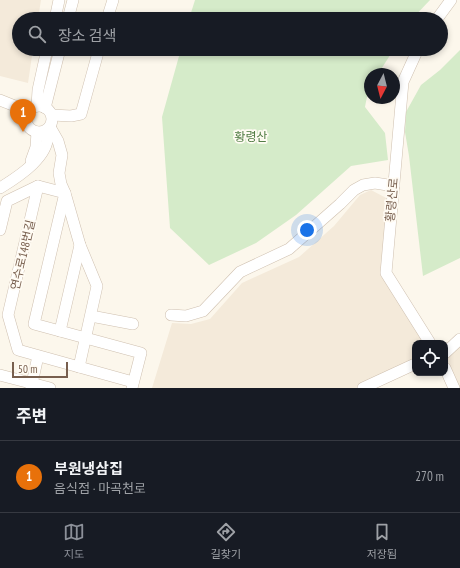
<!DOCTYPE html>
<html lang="ko">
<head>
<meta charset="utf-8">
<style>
  :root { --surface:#171b24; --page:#20242c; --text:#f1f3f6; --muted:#9ea1a6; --line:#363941; --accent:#8c9099 }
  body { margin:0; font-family:"PT Sans Narrow","Noto Sans KR",sans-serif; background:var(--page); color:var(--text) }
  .controls { position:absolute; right:12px; bottom:12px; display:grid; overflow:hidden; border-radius:8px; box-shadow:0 2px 6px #0003 }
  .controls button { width:36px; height:36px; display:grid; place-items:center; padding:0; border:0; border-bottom:1px solid var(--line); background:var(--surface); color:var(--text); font:20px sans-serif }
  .compass { position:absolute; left:364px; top:68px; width:36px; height:36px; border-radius:50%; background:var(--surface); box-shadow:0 2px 6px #0003; rotate:187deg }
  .scale { position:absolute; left:12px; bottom:10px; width:56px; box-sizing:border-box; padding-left:4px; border:2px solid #785f4e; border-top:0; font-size:11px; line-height:14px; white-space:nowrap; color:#785f4e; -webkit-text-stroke:3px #fffbf3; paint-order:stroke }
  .you { position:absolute; left:307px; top:230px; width:14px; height:14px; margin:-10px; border:3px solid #fff; border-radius:50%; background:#1a73e8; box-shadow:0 0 0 6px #1a73e833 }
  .badge { display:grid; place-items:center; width:26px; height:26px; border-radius:50%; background:var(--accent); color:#fff; font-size:13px; font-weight:700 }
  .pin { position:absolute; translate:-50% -33px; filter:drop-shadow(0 1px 2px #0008) }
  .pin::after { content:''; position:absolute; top:21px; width:14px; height:12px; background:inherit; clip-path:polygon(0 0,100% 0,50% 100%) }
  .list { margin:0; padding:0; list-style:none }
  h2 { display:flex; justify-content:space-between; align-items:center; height:52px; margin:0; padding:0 16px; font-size:17px }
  h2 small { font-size:13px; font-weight:400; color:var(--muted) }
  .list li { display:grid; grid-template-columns:26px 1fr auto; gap:12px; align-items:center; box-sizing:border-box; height:72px; padding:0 16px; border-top:1px solid var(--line) }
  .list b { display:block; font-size:15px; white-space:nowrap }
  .list p { margin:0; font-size:13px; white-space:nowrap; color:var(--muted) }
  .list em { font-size:13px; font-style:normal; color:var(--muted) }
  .icon { flex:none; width:22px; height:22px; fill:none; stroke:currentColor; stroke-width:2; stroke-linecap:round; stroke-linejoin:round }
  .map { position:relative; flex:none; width:460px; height:388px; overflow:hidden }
  .search { position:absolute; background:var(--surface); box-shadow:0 2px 6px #0003; left:12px; right:12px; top:12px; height:44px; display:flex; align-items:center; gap:10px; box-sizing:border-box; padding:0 14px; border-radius:22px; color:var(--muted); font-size:15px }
  .sheet { height:124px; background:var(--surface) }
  nav { display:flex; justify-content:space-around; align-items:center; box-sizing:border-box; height:56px; border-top:1px solid var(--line); background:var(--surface); font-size:11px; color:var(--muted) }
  nav a { display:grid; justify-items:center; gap:2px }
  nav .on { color:var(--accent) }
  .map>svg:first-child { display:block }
  .residential { fill:#f4eada }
  .green { fill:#d5ebc9 }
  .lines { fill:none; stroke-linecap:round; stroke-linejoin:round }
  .minor-casing { stroke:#cfc0b0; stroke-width:12 }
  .minor { stroke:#fff; stroke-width:11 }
  .labels { text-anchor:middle; stroke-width:3.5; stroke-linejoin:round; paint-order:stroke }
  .park-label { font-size:12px; fill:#537e46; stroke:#fffbf3 }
  .street-label { font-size:12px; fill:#785f4e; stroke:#fffbf3 }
</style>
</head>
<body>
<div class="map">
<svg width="460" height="388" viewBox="0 0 460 388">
  <rect width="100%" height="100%" fill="#fcf7ec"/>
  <g class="residential">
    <polygon points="0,0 41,0 38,19 19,19 19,49 33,49 28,83 0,76"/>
    <polygon points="371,190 390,200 386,273 430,343 415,343 415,366 365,388 152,388 172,323 191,324 210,319 242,283 299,257 334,226 360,195"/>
    <polygon points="460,345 460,388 458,388 446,359"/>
  </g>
  <g class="green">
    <polygon points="195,0 430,0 412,19 189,19"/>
    <path d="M 181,49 L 394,49 L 378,74 L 370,74 C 370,86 367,96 365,107 L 385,133 L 388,160 L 351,166 L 296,215 L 256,243 L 209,265 L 170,228 L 162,117 Z"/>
    <polygon points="460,50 460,258 423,276 409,156 405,132 406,112 421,85 440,70"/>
  </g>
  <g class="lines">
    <defs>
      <g id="minor">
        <polyline points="55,19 59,0"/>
        <polyline points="68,19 73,0"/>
        <polyline points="107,19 113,0"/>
        <polyline points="437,19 451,0"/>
        <polyline points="418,49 403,82 386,273 430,343"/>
        <polyline points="0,100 15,106 28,113"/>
        <polyline points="37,106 38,90 47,49"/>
        <circle cx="39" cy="119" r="13"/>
        <polyline points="45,108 60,49"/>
        <polyline points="52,115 71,116 81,114 99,49"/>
        <polyline points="50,127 58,141 62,155 59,173 61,184 65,193 80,245 97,286 79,367"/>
        <polyline points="31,161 36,147 37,132"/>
        <polyline points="38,186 8,315 18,350 133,382"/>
        <path d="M 0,188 C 18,177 53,155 47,130"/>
        <polyline points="0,230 7,201 38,186 65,193 34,324 141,353 132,388"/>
        <polyline points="171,315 186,316 203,311 240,272 289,249 340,204 354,190 363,185 375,183 394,186"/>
        <polyline points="91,316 133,324"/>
        <polyline points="60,331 80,245"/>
        <polyline points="445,353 460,339"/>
        <polyline points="445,368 454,388"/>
        <polyline points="0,375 50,388"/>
        <polyline points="31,388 38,356"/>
        <polyline points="363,388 415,364"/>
      </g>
    </defs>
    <use href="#minor" class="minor-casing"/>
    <use href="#minor" class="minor"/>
  </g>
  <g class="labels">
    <g class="park-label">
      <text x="251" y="141">황령산</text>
    </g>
    <g class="street-label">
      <text transform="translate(392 200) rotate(-85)" y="4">황령산로</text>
      <text transform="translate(23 255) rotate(-77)" y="4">연수로148번길</text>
    </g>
  </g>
</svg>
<div class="controls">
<button><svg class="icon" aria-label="locate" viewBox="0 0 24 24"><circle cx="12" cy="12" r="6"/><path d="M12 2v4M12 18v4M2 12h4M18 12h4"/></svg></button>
</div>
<svg class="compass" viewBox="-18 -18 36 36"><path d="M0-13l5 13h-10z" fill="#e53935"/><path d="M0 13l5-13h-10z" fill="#9ea1a6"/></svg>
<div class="scale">50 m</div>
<div class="you"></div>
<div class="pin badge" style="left:23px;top:132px;background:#e8710a">1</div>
<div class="search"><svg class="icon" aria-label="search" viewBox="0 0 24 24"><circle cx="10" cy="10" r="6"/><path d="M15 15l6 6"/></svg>장소 검색</div>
</div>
<section class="sheet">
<h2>주변<small></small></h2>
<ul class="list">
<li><span class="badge" style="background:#e8710a">1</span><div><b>부원냉삼집</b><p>음식점 · 마곡천로</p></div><em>270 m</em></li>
</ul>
</section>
<nav>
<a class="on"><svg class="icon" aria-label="map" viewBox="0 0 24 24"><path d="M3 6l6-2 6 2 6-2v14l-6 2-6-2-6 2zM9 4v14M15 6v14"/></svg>지도</a>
<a><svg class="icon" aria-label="directions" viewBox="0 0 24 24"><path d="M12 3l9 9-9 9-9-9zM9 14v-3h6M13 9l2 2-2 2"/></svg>길찾기</a>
<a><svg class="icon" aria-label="saved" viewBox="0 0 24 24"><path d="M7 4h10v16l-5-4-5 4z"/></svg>저장됨</a>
</nav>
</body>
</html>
